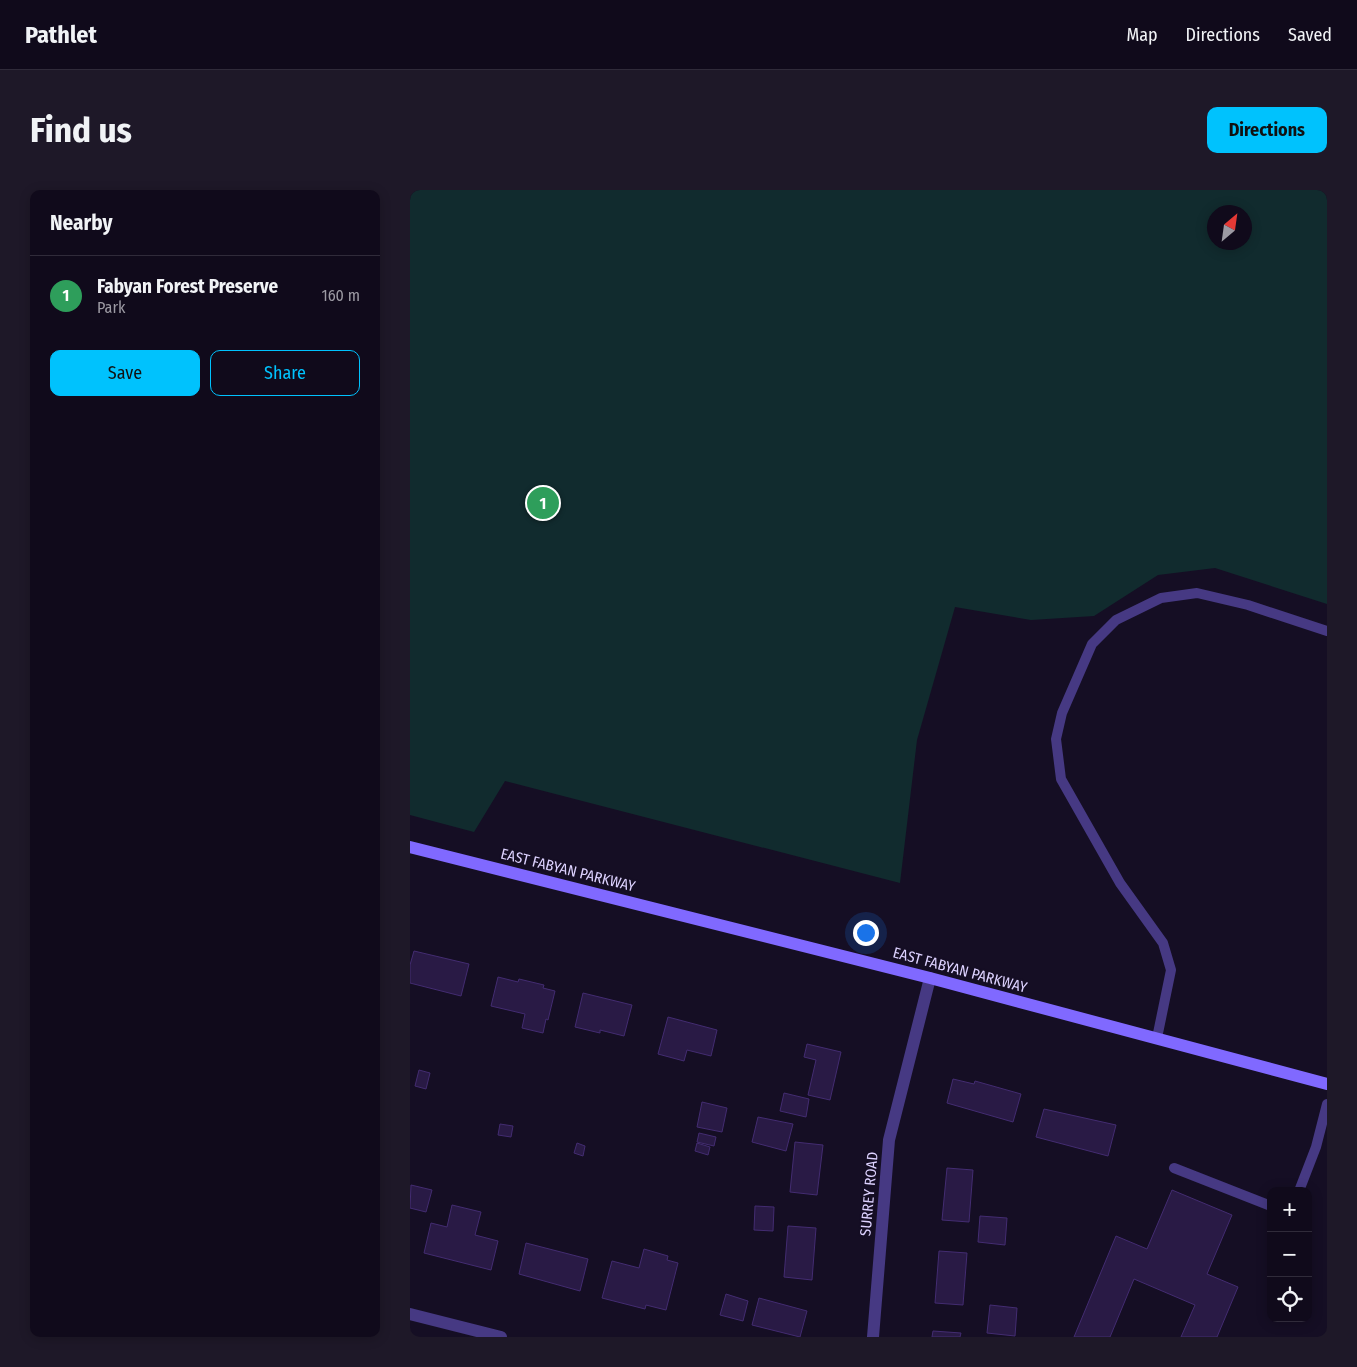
<!DOCTYPE html>
<html lang="en">
<head>
<meta charset="utf-8">
<style>
  :root { --surface:#100a1b; --page:#1e1828; --text:#f1f3f6; --muted:#9c9aa3; --line:#302b3a; --accent:#00c2fd }
  body { margin:0; font-family:"Fira Sans Condensed",sans-serif; background:var(--page); color:var(--text) }
  .controls { position:absolute; right:15px; bottom:15px; display:grid; overflow:hidden; border-radius:10px; box-shadow:0 2px 12px #0003 }
  .controls button { width:45px; height:45px; display:grid; place-items:center; padding:0; border:0; border-bottom:1px solid var(--line); background:var(--surface); color:var(--text); font:25px sans-serif }
  .compass { position:absolute; left:797px; top:15px; width:45px; height:45px; border-radius:50%; background:var(--surface); box-shadow:0 2px 12px #0003; rotate:29deg }
  .you { position:absolute; left:455px; top:742px; width:18px; height:18px; margin:-12px; border:4px solid #fff; border-radius:50%; background:#1a73e8; box-shadow:0 0 0 8px #1a73e833 }
  .badge { display:grid; place-items:center; width:32px; height:32px; border-radius:50%; background:var(--accent); color:#fff; font-size:16px; font-weight:700 }
  .pin { position:absolute; translate:-50% -50%; border:2px solid #fff; box-shadow:0 1px 5px #0006 }
  .list { margin:0; padding:0; list-style:none }
  h2 { display:flex; justify-content:space-between; align-items:center; height:65px; margin:0; padding:0 20px; font-size:21px }
  h2 small { font-size:16px; font-weight:400; color:var(--muted) }
  .list li { display:grid; grid-template-columns:32px 1fr auto; gap:15px; align-items:center; box-sizing:border-box; height:80px; padding:0 20px; border-top:1px solid var(--line) }
  .list b { display:block; font-size:19px; white-space:nowrap }
  .list p { margin:0; font-size:16px; white-space:nowrap; color:var(--muted) }
  .list em { font-size:16px; font-style:normal; color:var(--muted) }
  .actions { display:flex; gap:10px; padding:15px 20px }
  .actions a { flex:1; padding:11px 0; border:1px solid var(--accent); border-radius:10px; text-align:center; font-size:18px; color:var(--accent) }
  .actions .main { background:var(--accent); color:#111 }
  .icon { flex:none; width:28px; height:28px; fill:none; stroke:currentColor; stroke-width:2; stroke-linecap:round; stroke-linejoin:round }
  .map { position:relative; flex:none; width:917px; height:1147px; overflow:hidden; border-radius:10px }
  header { display:flex; align-items:center; gap:30px; box-sizing:border-box; height:70px; padding:0 25px; background:var(--surface); border-bottom:1px solid var(--line) }
  header strong { font-size:24px }
  nav { display:flex; gap:28px; margin-inline-start:auto; font-size:18px }
  .intro { display:flex; align-items:center; justify-content:space-between; box-sizing:border-box; height:120px; padding:0 30px }
  h1 { margin:0; font-size:35px }
  .button { padding:12px 22px; border-radius:10px; background:var(--accent); color:#111; font-size:18px; font-weight:700 }
  main { display:flex; gap:30px; padding:0 30px }
  aside { flex:1; background:var(--surface); border-radius:10px; box-shadow:0 2px 12px #0003 }
  .map>svg:first-child { display:block }
  .green { fill:#112b2e; fill-rule:evenodd }
  .building { fill:#291a45; stroke:#432c71 }
  .lines { fill:none; stroke-linecap:round; stroke-linejoin:round }
  .lane { stroke:#463983; stroke-width:10 }
  .street { stroke:#463983; stroke-width:12 }
  .secondary { stroke:#8069ff; stroke-width:12 }
  .labels { text-anchor:middle; stroke-width:4; stroke-linejoin:round; paint-order:stroke }
  .street-label { font-size:15px; fill:#ddd2ff; stroke:#150e24 }
</style>
</head>
<body>
<header>
<strong>Pathlet</strong>
<nav><a>Map</a><a>Directions</a><a>Saved</a></nav>
</header>
<div class="intro"><h1>Find us</h1><a class="button">Directions</a></div>
<main>
<aside>
<h2>Nearby<small></small></h2>
<ul class="list">
<li><span class="badge" style="background:#2e9e5b">1</span><div><b>Fabyan Forest Preserve</b><p>Park</p></div><em>160 m</em></li>
</ul>
<div class="actions"><a class="main">Save</a><a>Share</a></div>
</aside>
<div class="map">
<svg width="917" height="1147" viewBox="0 0 917 1147">
  <rect width="100%" height="100%" fill="#150e24"/>
  <path class="green" d="M 0,0 L 917,0 L 917,414 L 805,378 L 748,385 L 684,426 L 621,430 L 545,417 L 507,550 L 490,693 L 95,591 L 64,642 L 0,625 ZM 804,22 L 834,22 L 834,52 L 804,52 Z"/>
  <g class="building">
    <polygon points="4,761 59,774 51,806 0,793 0,775"/>
    <polygon points="88,787 108,792 109,789 134,795 133,798 145,801 138,830 136,829 133,843 112,838 115,824 81,816"/>
    <polygon points="173,803 222,815 214,846 190,840 190,843 165,837"/>
    <polygon points="258,827 307,840 301,866 277,860 274,871 248,864"/>
    <polygon points="397,854 431,862 420,910 398,905 406,870 394,867"/>
    <polygon points="9,880 20,883 16,899 5,896"/>
    <polygon points="543,889 564,894 565,891 611,904 603,932 537,913"/>
    <polygon points="374,903 399,909 396,927 370,921"/>
    <polygon points="292,912 317,918 312,942 287,937"/>
    <polygon points="634,919 706,935 698,966 626,947"/>
    <polygon points="348,927 383,934 376,961 342,952"/>
    <polygon points="90,934 103,936 101,947 88,945"/>
    <polygon points="289,943 306,947 304,956 287,952"/>
    <polygon points="385,952 413,955 407,1005 380,1002"/>
    <polygon points="167,953 175,956 173,966 164,963"/>
    <polygon points="287,953 300,957 298,965 285,961"/>
    <polygon points="537,978 563,980 559,1032 532,1030"/>
    <polygon points="1,995 22,1000 16,1022 0,1018"/>
    <polygon points="762,1000 822,1025 797,1084 828,1097 807,1147 771,1147 785,1115 724,1089 700,1147 664,1147 706,1046 737,1059"/>
    <polygon points="42,1015 71,1022 65,1045 88,1051 81,1080 14,1063 21,1033 37,1037"/>
    <polygon points="345,1016 364,1017 363,1041 344,1040"/>
    <polygon points="570,1026 597,1028 595,1055 568,1052"/>
    <polygon points="378,1036 406,1038 402,1090 374,1087"/>
    <polygon points="116,1053 178,1069 170,1101 109,1084"/>
    <polygon points="234,1059 258,1066 257,1070 268,1073 256,1120 236,1115 235,1119 192,1108 202,1071 229,1078"/>
    <polygon points="529,1061 557,1063 553,1115 525,1113"/>
    <polygon points="316,1104 338,1111 333,1131 310,1125"/>
    <polygon points="349,1108 397,1121 390,1147 342,1135"/>
    <polygon points="580,1115 607,1118 605,1146 577,1143"/>
    <polygon points="523,1141 551,1143 550,1147 522,1147"/>
  </g>
  <g class="lines">
    <g class="lane">
      <polyline points="747,848 761,780 753,753 710,693 651,589 646,549 652,523 682,454 706,430 751,408 787,403 838,415 917,441"/>
      <polyline points="764,978 861,1016"/>
      <polyline points="889,1001 906,957 917,914"/>
    </g>
    <g class="street">
      <polyline points="0,1124 91,1147"/>
      <polyline points="463,1147 479,950 520,788"/>
    </g>
    <polyline class="secondary" points="0,657 520,788 917,894"/>
  </g>
  <g class="labels">
    <g class="street-label">
      <text transform="translate(158 680) rotate(14)" y="5">EAST FABYAN PARKWAY</text>
      <text transform="translate(550 780) rotate(15)" y="5">EAST FABYAN PARKWAY</text>
      <text transform="translate(459 1004) rotate(-85)" y="5">SURREY ROAD</text>
    </g>
  </g>
</svg>
<div class="controls">
<button>+</button>
<button>−</button>
<button><svg class="icon" aria-label="locate" viewBox="0 0 24 24"><circle cx="12" cy="12" r="6"/><path d="M12 2v4M12 18v4M2 12h4M18 12h4"/></svg></button>
</div>
<svg class="compass" viewBox="-18 -18 36 36"><path d="M0-13l5 13h-10z" fill="#e53935"/><path d="M0 13l5-13h-10z" fill="#9c9aa3"/></svg>
<div class="you"></div>
<div class="pin badge" style="left:133px;top:313px;background:#2e9e5b">1</div>
</div>
</main>
</body>
</html>
